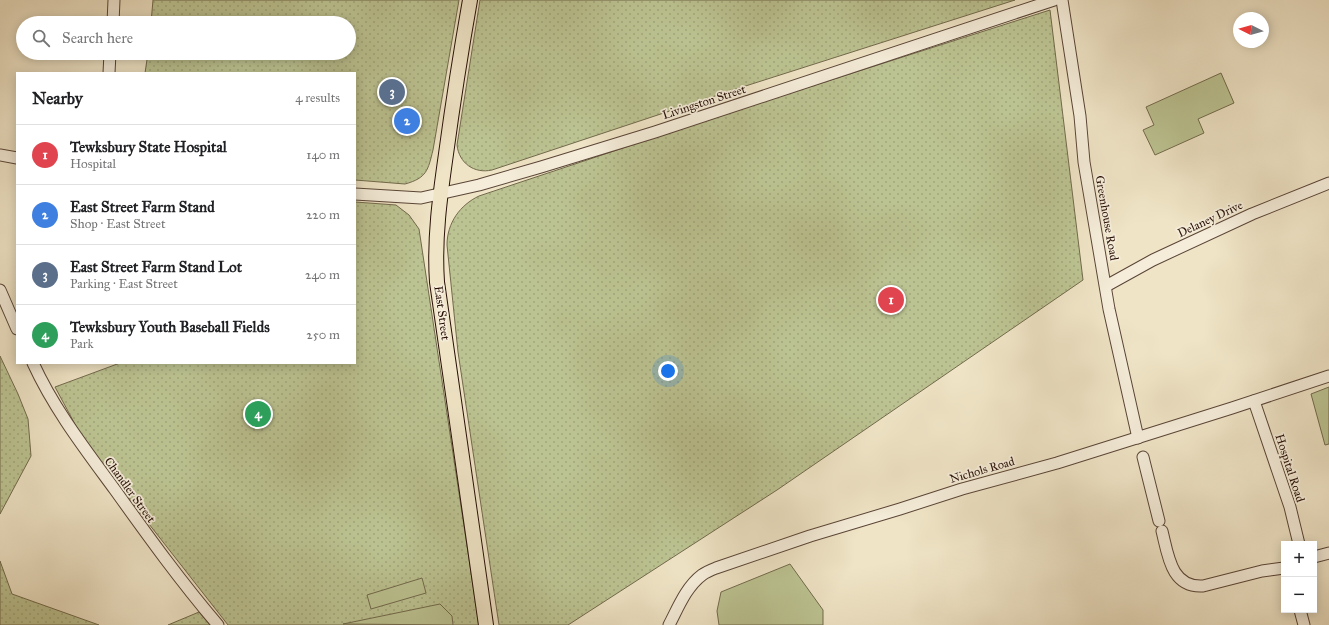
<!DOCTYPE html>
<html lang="en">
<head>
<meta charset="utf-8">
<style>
  :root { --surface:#fff; --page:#f2f2f2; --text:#202124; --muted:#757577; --line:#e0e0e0; --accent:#8f2418 }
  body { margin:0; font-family:"IM FELL Great Primer",serif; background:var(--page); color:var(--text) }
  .controls { position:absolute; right:12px; bottom:12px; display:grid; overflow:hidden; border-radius:0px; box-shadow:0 2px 10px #0003 }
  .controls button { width:36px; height:36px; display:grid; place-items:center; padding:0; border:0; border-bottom:1px solid var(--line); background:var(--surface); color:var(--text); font:20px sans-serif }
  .compass { position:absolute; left:1233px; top:12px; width:36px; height:36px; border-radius:50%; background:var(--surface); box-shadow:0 2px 10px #0003; rotate:275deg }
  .you { position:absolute; left:668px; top:371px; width:14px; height:14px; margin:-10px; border:3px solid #fff; border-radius:50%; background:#1a73e8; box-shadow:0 0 0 6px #1a73e833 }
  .badge { display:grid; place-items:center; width:26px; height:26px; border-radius:50%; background:var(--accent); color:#fff; font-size:13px; font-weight:700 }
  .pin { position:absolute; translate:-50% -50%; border:2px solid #fff; box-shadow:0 1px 4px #0006 }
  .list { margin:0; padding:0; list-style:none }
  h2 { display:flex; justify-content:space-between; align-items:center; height:52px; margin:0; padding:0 16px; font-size:17px }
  h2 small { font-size:13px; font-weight:400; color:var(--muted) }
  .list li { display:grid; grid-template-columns:26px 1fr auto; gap:12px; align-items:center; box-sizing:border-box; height:60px; padding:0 16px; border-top:1px solid var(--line) }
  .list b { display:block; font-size:15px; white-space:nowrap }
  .list p { margin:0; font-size:13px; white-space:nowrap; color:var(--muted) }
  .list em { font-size:13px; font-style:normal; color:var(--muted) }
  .icon { flex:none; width:22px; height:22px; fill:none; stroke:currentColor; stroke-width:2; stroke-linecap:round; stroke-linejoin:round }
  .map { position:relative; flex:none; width:1329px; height:625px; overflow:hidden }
  .search { position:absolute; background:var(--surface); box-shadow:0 2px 10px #0003; left:16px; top:16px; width:340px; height:44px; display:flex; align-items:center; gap:10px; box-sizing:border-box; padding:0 14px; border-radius:22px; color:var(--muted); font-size:15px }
  .panel { position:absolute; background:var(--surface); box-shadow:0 2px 10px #0003; left:16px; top:72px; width:340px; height:292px; border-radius:0px }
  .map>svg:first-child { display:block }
  .park { fill:url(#park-dots); stroke:#726a4c }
  .garden { fill:#bcc392; stroke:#726a4c }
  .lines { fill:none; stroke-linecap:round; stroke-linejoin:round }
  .minor-casing { stroke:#5a4537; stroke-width:13 }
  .major-casing { stroke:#281007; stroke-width:16 }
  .minor { stroke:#f5edda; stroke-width:11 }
  .major { stroke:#efe4c6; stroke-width:14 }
  .labels { text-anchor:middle; stroke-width:3.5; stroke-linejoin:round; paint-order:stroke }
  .street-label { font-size:12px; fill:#281007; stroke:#f5edda }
</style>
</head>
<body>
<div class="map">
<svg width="1329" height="625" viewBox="0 0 1329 625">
  <defs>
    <pattern id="park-dots" width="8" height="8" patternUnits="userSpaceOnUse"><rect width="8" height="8" fill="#bcc392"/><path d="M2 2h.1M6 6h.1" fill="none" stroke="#a2a67c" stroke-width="1.8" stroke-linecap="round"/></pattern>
  </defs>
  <rect width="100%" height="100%" fill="#efe4c6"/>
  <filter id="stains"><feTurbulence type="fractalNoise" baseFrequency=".005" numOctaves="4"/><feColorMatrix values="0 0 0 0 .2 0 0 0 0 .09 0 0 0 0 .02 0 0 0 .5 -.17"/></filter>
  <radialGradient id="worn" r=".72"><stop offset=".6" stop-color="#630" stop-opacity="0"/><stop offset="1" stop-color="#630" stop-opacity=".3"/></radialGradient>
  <g class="park">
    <path d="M 153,0 L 459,0 L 433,150 C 428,170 427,178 405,184 L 355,180 L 355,73 L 145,73 L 148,53 L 349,53 L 349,23 L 151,23 Z"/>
    <path d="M 480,0 L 1015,0 L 733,90 L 492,170 C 474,174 459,163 457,145 Z"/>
    <path d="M 1050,10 L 1083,280 L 777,490 L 568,625 L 499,625 L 458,352 L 447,245 C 447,223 460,205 479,196 L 740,109 Z"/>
    <polygon points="355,202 396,205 409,215 419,229 479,625 228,625 84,441 55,387 120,363 355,363"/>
    <polygon points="0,356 18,394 28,419 31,456 0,514"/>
    <polygon points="0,561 12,594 99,625 0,625"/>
    <polygon points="199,612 210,625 168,625"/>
  </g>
  <g class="garden">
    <polygon points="1221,73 1234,103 1198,119 1204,133 1155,155 1143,130 1154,125 1146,107"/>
    <polygon points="1329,387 1329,444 1325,445 1311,394"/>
    <polygon points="790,564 823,610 823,625 719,625 717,611 721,592"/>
    <polygon points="422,578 426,593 371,609 367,595"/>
    <polygon points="440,604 452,616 453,625 343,624"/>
  </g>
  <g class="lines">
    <defs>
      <g id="minor">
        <polyline points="1062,0 1080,116 1084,162 1109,309 1138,438"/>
        <polyline points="113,23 114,0"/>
        <polyline points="109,73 110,53"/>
        <polyline points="0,155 17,158"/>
        <polyline points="355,194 421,198 479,185 541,167 655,132 1054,0"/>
        <polyline points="1106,286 1153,260 1252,214 1329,183"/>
        <polyline points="0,290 17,329"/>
        <path d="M 33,363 C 54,409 85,449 115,490 C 148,536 181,582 218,625"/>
        <polyline points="1254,401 1290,507 1299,544"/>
        <polyline points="1143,457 1159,521"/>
        <path d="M 1162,531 C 1168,555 1171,588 1203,586 L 1262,571 L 1284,568"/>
        <polyline points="1314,557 1329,553"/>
        <polyline points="1300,610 1304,625"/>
        <path d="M 669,625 C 678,608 686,587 702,575 C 706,572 711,570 716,568 L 810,536 L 900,509 L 962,489 L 1057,463 L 1232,408 L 1329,376"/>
      </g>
      <path id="major" d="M 470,0 C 461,51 453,102 446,154 C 440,196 434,239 437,282 L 486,625"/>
    </defs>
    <use href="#minor" class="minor-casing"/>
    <use href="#major" class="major-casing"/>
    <use href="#minor" class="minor"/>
    <use href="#major" class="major"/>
  </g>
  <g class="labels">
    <g class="street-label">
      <text transform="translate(704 102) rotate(-18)" y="4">Livingston Street</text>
      <text transform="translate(1107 218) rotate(80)" y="4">Greenhouse Road</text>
      <text transform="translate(1210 219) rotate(-25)" y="4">Delaney Drive</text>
      <text transform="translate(442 313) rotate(82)" y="4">East Street</text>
      <text transform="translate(1290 468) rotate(72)" y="4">Hospital Road</text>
      <text transform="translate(982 470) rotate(-16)" y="4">Nichols Road</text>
      <text transform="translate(130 490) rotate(54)" y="4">Chandler Street</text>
    </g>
  </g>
  <rect width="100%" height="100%" filter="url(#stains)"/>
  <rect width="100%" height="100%" fill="url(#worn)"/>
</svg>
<div class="controls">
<button>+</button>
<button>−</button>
</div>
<svg class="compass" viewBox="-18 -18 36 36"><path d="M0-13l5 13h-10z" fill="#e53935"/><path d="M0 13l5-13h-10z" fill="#757577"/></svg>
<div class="you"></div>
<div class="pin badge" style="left:891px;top:300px;background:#e0444e">1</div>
<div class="pin badge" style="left:407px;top:121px;background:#3f7fe0">2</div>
<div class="pin badge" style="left:392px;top:92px;background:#5c6f8a">3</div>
<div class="pin badge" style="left:258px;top:414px;background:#2e9e5b">4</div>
<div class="search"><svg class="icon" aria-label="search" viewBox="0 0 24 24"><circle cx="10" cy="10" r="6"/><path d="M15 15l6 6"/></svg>Search here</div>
<section class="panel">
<h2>Nearby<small>4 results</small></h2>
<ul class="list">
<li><span class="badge" style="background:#e0444e">1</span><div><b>Tewksbury State Hospital</b><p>Hospital</p></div><em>140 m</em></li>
<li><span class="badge" style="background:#3f7fe0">2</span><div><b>East Street Farm Stand</b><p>Shop · East Street</p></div><em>220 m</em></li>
<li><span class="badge" style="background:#5c6f8a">3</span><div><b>East Street Farm Stand Lot</b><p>Parking · East Street</p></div><em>240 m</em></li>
<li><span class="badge" style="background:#2e9e5b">4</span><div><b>Tewksbury Youth Baseball Fields</b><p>Park</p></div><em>250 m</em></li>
</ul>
</section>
</div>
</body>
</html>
